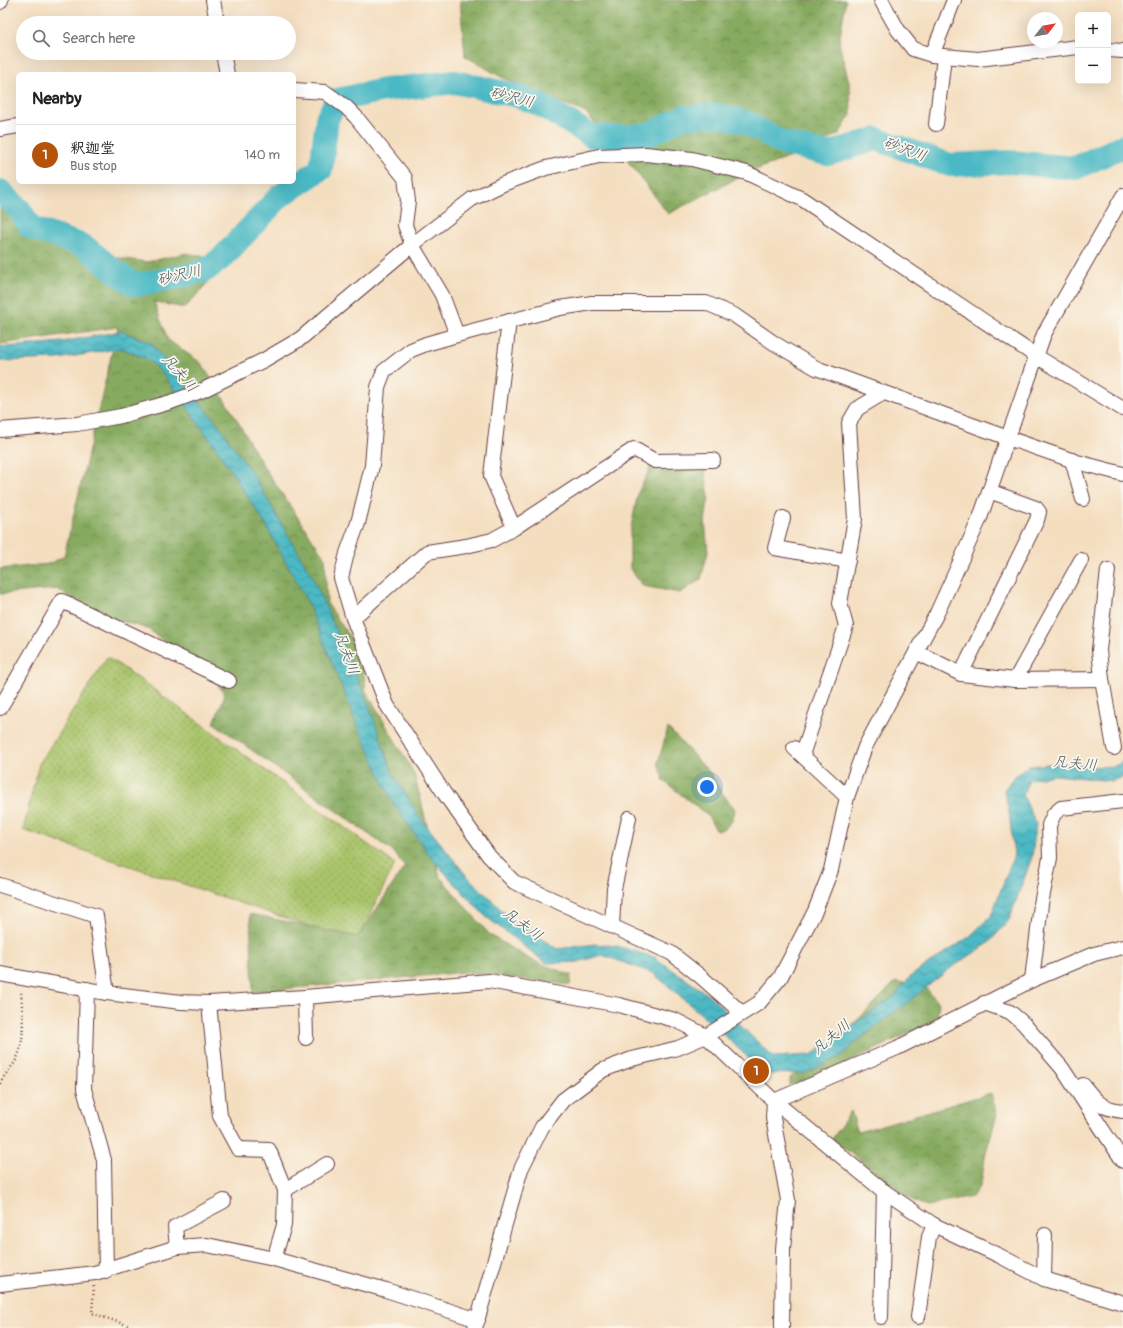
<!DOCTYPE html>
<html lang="en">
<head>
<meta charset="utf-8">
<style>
  :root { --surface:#fff; --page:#f6f6f6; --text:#222; --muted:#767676; --line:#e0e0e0; --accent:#b45309 }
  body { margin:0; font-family:Pangolin,"Klee One",sans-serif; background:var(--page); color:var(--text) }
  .controls { position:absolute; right:12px; top:12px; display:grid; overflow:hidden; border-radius:6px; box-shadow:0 4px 16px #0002 }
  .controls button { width:36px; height:36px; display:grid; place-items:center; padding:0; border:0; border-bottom:1px solid var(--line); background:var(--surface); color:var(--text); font:20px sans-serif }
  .compass { position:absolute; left:1027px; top:12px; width:36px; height:36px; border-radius:50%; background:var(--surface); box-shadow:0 4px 16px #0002; rotate:59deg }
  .you { position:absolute; left:707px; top:787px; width:14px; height:14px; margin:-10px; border:3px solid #fff; border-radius:50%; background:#1a73e8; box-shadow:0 0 0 6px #1a73e833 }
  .badge { display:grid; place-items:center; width:26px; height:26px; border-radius:50%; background:var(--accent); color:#fff; font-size:13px; font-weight:700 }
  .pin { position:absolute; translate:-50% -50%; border:2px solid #fff; box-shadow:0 1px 4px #0006 }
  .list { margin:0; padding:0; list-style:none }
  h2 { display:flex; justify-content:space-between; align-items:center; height:52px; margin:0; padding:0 16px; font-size:17px }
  h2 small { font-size:13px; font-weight:400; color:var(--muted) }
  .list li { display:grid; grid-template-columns:26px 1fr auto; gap:12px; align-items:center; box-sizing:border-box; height:60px; padding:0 16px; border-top:1px solid var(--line) }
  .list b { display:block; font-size:15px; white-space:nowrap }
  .list p { margin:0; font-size:13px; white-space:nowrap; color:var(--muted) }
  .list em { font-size:13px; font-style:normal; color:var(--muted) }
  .icon { flex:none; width:22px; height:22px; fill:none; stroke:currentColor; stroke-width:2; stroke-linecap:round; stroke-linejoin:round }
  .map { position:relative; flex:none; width:1123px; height:1328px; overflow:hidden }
  .search { position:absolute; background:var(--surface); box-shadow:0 4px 16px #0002; left:16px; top:16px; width:280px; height:44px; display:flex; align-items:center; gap:10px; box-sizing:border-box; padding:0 14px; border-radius:22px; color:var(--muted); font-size:15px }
  .panel { position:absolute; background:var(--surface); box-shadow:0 4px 16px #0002; left:16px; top:72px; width:280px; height:112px; border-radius:6px }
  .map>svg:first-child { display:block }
  .grass { fill:url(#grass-dots); stroke:#7a724b }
  .forest { fill:url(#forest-crowns); stroke:#686445 }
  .water { fill:url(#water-waves); stroke:#4a6c78 }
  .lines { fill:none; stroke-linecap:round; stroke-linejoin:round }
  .river { stroke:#4bb9c5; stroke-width:24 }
  .minor-casing { stroke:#643c41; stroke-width:16 }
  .path { stroke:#643c41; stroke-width:2.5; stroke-dasharray:1 3; stroke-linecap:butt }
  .minor { stroke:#fff; stroke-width:14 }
  .labels { text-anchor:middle; stroke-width:3.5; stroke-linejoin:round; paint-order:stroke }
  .water-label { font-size:15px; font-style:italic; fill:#4a5561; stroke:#fbf7ec }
</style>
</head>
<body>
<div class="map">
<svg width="1123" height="1328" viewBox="0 0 1123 1328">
  <defs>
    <pattern id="grass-dots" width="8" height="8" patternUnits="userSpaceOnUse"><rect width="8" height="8" fill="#a9c46b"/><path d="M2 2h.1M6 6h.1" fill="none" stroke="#8c9f58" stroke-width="1.8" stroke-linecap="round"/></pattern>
    <pattern id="forest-crowns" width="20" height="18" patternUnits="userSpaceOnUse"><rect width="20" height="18" fill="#86aa5f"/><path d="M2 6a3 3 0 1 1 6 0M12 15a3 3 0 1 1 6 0" fill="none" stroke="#708a4f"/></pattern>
    <pattern id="water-waves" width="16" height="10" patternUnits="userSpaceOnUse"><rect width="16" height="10" fill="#4bb9c5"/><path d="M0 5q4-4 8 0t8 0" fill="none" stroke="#4096a0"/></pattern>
  </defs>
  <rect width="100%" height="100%" fill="#fbf7ec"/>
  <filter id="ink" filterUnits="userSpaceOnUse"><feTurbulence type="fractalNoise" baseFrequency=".025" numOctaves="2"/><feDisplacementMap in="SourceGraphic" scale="8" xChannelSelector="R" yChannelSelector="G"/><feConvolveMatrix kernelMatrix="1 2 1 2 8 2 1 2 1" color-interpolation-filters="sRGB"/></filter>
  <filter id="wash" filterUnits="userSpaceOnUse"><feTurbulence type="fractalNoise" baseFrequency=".012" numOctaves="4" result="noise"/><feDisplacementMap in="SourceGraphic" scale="16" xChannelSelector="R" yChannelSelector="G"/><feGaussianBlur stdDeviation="0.9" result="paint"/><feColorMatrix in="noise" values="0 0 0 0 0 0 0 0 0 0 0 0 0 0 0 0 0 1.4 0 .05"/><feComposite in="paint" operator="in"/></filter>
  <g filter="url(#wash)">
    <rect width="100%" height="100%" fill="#f4dec0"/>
    <polygon class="grass" points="107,657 131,673 395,864 356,942 23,830 39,764"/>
    <g class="forest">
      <polygon points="460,0 846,0 839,43 850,86 851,115 839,134 793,156 747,173 668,214 635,170 586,113 503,78 465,56"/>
      <polygon points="0,187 15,220 60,243 92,254 147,262 187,253 226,262 185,308 154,302 168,340 201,363 233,413 264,467 325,558 327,603 351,639 363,666 366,691 414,773 440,877 490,935 531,960 571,975 570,985 465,972 253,992 250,914 358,937 405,866 392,851 214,723 225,694 213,679 148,629 96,613 57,589 0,594 0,569 49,564 64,556 118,327 0,344"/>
      <polygon points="652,464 704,465 709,497 705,521 708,552 701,579 680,593 643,586 630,569 630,532 638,493"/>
      <path d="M 668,728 L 710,773 L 722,793 L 735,809 C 734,821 728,828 717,831 L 707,815 L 664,781 L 658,763 Z"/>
      <path d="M 895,982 L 923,984 L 939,1004 L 936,1020 L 828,1072 L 790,1085 L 790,1078 C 828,1049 862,1017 895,982 Z"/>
      <polygon points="991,1093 997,1115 986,1152 981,1184 972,1197 927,1206 912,1200 832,1139 851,1111 858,1132"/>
    </g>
    <polygon class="water" points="121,331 150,342 218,424 252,473 312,576 369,705 393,774 419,816 466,875 508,916 557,949 596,944 617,946 654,957 710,996 773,1057 811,1055 893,997 912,975 969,937 991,916 1014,855 1009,812 1004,790 1014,777 1029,766 1058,763 1090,767 1115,766 1123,762 1123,777 1112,781 1055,775 1029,779 1023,795 1036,824 1032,857 1009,920 989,943 948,970 912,999 870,1031 841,1056 805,1073 766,1074 702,1015 653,973 602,955 578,962 546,963 485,916 432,859 392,801 357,724 307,601 264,522 218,451 163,374 147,359 121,348 58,359 0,361 0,346 6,347 61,342"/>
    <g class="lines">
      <polyline class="river" points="0,191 20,210 31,228 84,246 116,272 135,285 192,274 206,270 223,257 280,196 321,169 327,119 337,100 384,90 455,82 518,96 539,104 592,136 626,137 650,134 683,117 718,115 746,122 782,143 828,154 876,139 950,165 1011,162 1075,168 1123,146"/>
    </g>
  </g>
  <g filter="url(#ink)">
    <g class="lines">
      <defs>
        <g id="minor">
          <polyline points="213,0 217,23"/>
          <polyline points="881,0 898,30 913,49 932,55 978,59 1078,47"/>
          <polyline points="0,2 1,0"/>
          <polyline points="1108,50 1123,51"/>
          <polyline points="223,53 227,74"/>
          <polyline points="932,55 954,0"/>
          <polyline points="294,90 325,92 346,107 356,117 405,178 408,201 405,225 412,245 442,295 457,335"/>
          <polyline points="936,124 944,57"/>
          <polyline points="0,129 18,126"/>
          <polyline points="509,321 491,476 514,528"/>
          <polyline points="0,430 77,424 121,416 171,402 201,391 264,360 300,339 412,245 472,199 503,184 546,168 599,156 646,154 692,159 747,173 802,199 1036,356 1123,409"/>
          <polyline points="1072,460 1083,499"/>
          <polyline points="783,518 775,548 848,561"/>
          <polyline points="1108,570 1099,650 1102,679 1114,748"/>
          <polyline points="353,618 427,552 466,546 492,540 514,528 634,449 655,461 713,460"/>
          <polyline points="916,652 961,674 1015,680 1102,679"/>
          <polyline points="961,674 1037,520 1039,512 1036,508 989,491"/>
          <polyline points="1015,680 1081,560"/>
          <polyline points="0,708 62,601 229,681"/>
          <polyline points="794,748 847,797"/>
          <polyline points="802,755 846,626 840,603 855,519 849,423 857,409 883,393"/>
          <polyline points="0,885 96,916 107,993"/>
          <polyline points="612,926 614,889 629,818"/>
          <polyline points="0,974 107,993 181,1002 209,1003 305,997 489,981 619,1005 675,1020 706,1036 774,1101 881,1189 934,1225 1000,1256 1044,1279 1123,1303"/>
          <polyline points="1032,980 1041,904 1050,858 1049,825 1054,814 1061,808 1123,801"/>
          <polyline points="87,989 84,1089 104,1160 106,1271"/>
          <polyline points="305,997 306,1038"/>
          <polyline points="209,1003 220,1116 238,1149 269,1150 285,1190 284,1225 274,1259"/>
          <polyline points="984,1003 1010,1012 1023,1023 1062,1068 1123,1161"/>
          <polyline points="742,1013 700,976 671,953 514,882 489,856 444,793 387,705 353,618 341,578 347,553 358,523 372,466 378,387 384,371 411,350 426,344 457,335 560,308 592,303 706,303 734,315 774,343 816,368 1008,438 1077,462 1123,474"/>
          <path d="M 1083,1085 C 1096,1101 1101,1109 1123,1111"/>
          <polyline points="774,1101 897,1048 1032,980 1094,954 1123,947"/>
          <polyline points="774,1101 773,1118 788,1200 783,1249 782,1328"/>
          <polyline points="285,1190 327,1164"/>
          <polyline points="177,1247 175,1227 224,1201"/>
          <polyline points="1044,1279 1045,1235"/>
          <polyline points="0,1284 95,1273 177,1247 207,1245 274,1259 386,1290 478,1320"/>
          <polyline points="881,1317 884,1191"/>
          <polyline points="918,1317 929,1237 934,1225"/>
          <polyline points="475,1328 521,1169 542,1127 563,1100 603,1070 632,1059 678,1048 706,1036 759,1003 780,978 815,911 831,870 847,797 865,747 937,613 980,518 1044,334 1123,196"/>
        </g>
      </defs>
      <use href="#minor" class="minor-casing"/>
      <g class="path">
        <path d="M 0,1084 C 4,1074 13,1067 17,1058 C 26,1038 22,1012 21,990"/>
        <polyline points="94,1286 92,1313 135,1328"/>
      </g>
      <use href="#minor" class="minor"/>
    </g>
  </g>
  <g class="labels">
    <g class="water-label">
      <text transform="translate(512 97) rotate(14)" y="5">砂沢川</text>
      <text transform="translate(905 149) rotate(20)" y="5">砂沢川</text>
      <text transform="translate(179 275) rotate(-13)" y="5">砂沢川</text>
      <text transform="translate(180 373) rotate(49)" y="5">凡夫川</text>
      <text transform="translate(347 653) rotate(70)" y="5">凡夫川</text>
      <text transform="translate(1075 763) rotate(5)" y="5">凡夫川</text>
      <text transform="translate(523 924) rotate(37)" y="5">凡夫川</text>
      <text transform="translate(831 1037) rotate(-40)" y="5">凡夫川</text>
    </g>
  </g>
</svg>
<div class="controls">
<button>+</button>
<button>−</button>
</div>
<svg class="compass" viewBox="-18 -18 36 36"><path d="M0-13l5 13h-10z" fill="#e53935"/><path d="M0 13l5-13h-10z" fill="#767676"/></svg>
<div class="you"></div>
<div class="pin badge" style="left:756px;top:1071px">1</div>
<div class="search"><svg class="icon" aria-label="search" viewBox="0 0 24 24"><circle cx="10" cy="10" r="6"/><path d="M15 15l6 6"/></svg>Search here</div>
<section class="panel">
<h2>Nearby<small></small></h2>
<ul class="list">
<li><span class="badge">1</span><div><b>釈迦堂</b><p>Bus stop</p></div><em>140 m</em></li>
</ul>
</section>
</div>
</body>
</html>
